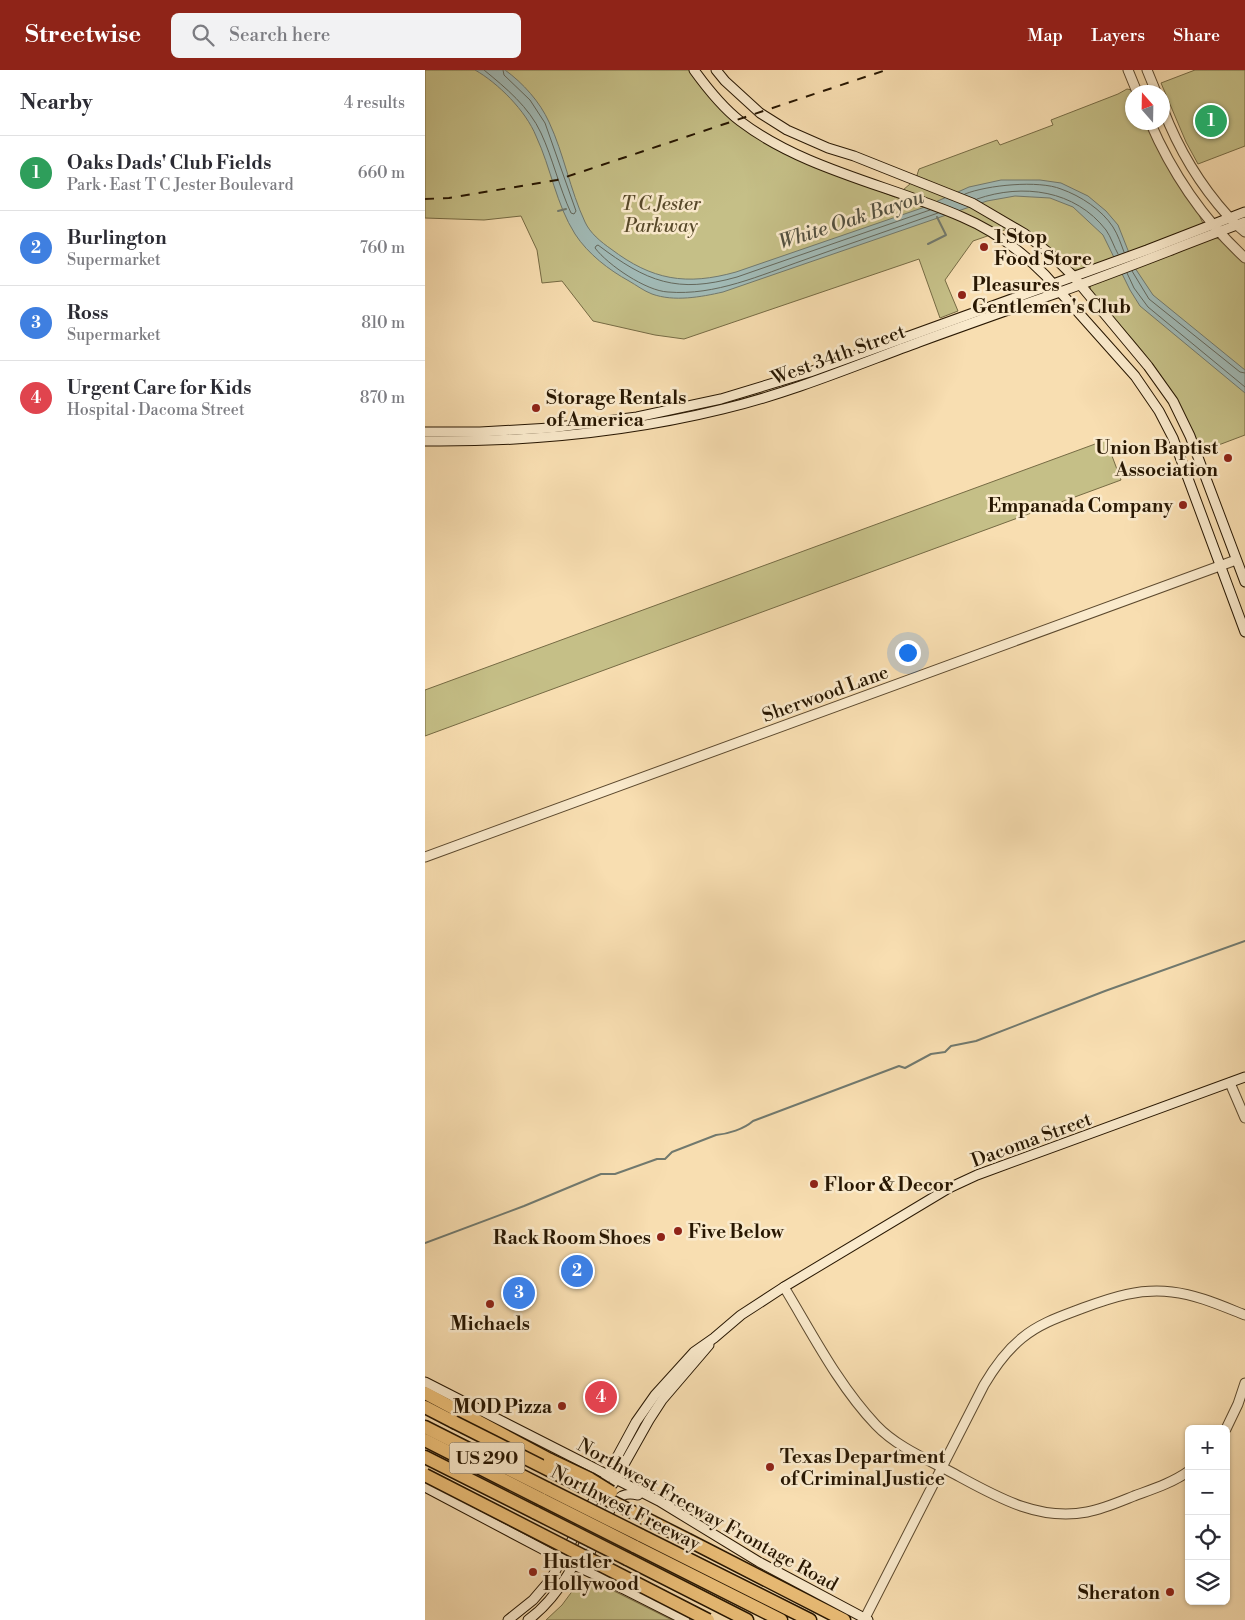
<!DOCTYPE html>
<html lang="en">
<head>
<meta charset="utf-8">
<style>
  :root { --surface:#fff; --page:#f2f2f3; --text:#2b2b33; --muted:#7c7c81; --line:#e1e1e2; --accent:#8f2418 }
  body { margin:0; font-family:"Libre Bodoni",serif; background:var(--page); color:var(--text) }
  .controls { position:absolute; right:15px; bottom:15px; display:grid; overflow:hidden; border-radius:8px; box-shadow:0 1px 4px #0004 }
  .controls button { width:45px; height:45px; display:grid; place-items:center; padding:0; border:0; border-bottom:1px solid var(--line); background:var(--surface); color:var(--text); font:25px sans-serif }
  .compass { position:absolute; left:700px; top:15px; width:45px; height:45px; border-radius:50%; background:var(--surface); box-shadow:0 1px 4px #0004; rotate:340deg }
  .you { position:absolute; left:482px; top:582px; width:18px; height:18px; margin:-12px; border:4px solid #fff; border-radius:50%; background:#1a73e8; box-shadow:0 0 0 8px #1a73e833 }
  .badge { display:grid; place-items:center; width:32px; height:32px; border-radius:50%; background:var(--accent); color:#fff; font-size:16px; font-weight:700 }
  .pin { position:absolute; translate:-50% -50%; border:2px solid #fff; box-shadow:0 1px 5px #0006 }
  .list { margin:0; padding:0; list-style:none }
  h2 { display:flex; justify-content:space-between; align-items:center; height:65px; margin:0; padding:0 20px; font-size:21px }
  h2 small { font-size:16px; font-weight:400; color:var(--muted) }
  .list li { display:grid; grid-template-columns:32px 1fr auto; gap:15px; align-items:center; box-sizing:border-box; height:75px; padding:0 20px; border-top:1px solid var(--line) }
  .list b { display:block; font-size:19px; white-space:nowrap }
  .list p { margin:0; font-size:16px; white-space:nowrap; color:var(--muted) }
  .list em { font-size:16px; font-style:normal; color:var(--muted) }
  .icon { flex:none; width:28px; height:28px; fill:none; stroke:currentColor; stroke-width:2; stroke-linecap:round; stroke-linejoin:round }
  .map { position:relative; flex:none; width:820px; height:1550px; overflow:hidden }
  header { display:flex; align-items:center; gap:30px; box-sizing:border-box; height:70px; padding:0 25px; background:var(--accent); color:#fff }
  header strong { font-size:24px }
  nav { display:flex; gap:28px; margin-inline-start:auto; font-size:18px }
  .search { width:350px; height:45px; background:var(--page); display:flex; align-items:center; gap:12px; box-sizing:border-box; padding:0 18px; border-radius:8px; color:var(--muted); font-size:19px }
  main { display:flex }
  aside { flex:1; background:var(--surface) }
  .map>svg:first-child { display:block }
  .green { fill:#c5bf87; stroke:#766b44 }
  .water { fill:#a1bab6; stroke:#71796e }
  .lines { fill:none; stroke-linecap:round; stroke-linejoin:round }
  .shore { stroke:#64685c; stroke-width:1 }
  .stream { stroke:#71796e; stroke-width:2 }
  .tertiary-casing { stroke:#5c492e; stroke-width:11 }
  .secondary-casing { stroke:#281702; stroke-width:11 }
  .motorway-casing { stroke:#281702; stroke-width:15 }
  .tertiary { stroke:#faeacc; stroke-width:9 }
  .secondary { stroke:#faeacc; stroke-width:9 }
  .motorway { stroke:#ecbf78; stroke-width:12 }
  .rail { stroke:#281702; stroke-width:2; stroke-dasharray:9 9; stroke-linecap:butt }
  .motorway-bridge-casing { stroke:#281702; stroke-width:15; stroke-linecap:butt }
  .motorway-bridge { stroke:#ecbf78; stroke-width:12 }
  .poi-dot { fill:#8f2418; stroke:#faeacc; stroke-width:2 }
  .labels { text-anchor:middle; stroke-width:5; stroke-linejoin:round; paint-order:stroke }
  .shield { fill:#faeacc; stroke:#67563f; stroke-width:1 }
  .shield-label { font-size:18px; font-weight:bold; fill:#281702 }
  .park-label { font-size:19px; font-style:italic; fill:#57492a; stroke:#faeacc }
  .poi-label { font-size:19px; font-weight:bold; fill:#281702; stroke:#faeacc; text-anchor:start }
  .street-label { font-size:19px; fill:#281702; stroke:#faeacc }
  .water-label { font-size:20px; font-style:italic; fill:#525041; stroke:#faeacc }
</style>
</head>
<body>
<header>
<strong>Streetwise</strong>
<div class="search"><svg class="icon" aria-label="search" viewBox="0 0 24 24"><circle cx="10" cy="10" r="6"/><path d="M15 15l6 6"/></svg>Search here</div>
<nav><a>Map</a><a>Layers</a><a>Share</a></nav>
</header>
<main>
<aside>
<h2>Nearby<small>4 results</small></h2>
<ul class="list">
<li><span class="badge" style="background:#2e9e5b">1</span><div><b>Oaks Dads' Club Fields</b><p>Park · East T C Jester Boulevard</p></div><em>660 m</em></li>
<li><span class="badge" style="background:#3f7fe0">2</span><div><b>Burlington</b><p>Supermarket</p></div><em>760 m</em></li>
<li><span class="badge" style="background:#3f7fe0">3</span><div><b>Ross</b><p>Supermarket</p></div><em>810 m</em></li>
<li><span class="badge" style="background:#e0444e">4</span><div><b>Urgent Care for Kids</b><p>Hospital · Dacoma Street</p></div><em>870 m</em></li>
</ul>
</aside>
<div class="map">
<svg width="820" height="1550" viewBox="0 0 820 1550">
  <rect width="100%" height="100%" fill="#f8deb1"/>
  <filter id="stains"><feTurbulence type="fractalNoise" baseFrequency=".004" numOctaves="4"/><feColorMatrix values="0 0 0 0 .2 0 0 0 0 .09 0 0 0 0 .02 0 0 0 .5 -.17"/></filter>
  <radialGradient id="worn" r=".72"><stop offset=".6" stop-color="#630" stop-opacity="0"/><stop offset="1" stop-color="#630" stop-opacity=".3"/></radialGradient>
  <g class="green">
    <path d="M 0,0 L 264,0 L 284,25 L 373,89 L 470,127 L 493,107 L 492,105 L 494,99 L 572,70 L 575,75 L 628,55 L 626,50 L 693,24 L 702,19 L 707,20 L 708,52 L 721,53 L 773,142 C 777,152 783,166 794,169 L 820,193 L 820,365 L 775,382 C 766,362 757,341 746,322 C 725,285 693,254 666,222 L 665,219 L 666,214 L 652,200 L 647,200 L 594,155 L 548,171 L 520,210 L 533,241 L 515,248 L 494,189 L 259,269 L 230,265 L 168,251 L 137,211 L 117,213 L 112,180 L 96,146 L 59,150 L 0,148 Z"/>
    <polygon points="770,0 820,0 820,76 773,94 761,72 736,13"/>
    <polygon points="681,370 696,410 0,666 0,620"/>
    <polygon points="154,1512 173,1513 247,1550 121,1550 137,1535"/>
  </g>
  <path class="water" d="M 50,0 L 80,0 C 98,13 115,32 124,52 C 139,84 145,120 160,152 C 165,163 176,172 186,179 C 227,210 261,216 311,202 L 497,138 L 544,117 L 576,110 L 615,110 L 636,113 L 663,126 L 681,141 L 693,155 L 710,198 L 728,225 L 820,300 L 820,323 L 715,236 L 705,220 L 678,165 L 648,137 L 625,128 L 590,126 L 562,131 L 298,222 C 276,227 249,232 227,224 C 219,221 211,215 204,211 C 184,200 163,184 150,164 C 131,134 126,98 111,66 C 101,41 73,13 50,0 Z"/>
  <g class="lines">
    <g class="shore">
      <path d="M 59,0 C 81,18 104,37 116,63 C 128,89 134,117 146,143 L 149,144 L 151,141 L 120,53 L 105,30 L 79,5 L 78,0"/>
      <path d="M 540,124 C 562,115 614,110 636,119 C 656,126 677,140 688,157 C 693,165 696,174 699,182"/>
      <path d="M 552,129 C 598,113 650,120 681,160 C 686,167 689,177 693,184"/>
      <path d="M 505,140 L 312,207 C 252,224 222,212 173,175 L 171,176 L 170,178 C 183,195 221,221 243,222 C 290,226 336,205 379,190 C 424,174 468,159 513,143"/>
      <polyline points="707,201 724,229 815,302 820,303"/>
      <polyline points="702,203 709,218 723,237 820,317"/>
    </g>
    <g class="stream">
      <polyline points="133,141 141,139"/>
      <polyline points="503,174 521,165 512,147"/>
      <path d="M 0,1173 L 99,1136 L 176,1104 L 190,1104 L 232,1089 L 240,1089 L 247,1082 L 291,1065 C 303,1064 319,1059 328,1051 L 474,996 L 480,998 L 506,984 L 520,982 L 526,976 L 551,971 L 680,921 L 820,871"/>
    </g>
    <defs>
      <g id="tertiary">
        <polyline points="703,0 712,22"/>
        <polyline points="722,0 731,22"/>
        <path d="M 738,39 C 753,78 775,115 803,146 C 808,152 814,157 820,162"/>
        <path d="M 725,52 C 747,103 779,150 820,188"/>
        <polyline points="0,787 811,490"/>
        <polyline points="805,1013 820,1048"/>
        <path d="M 359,1217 C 387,1263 413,1315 451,1355 C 471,1376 499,1388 524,1401 C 567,1424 611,1452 662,1442 C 678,1439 694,1432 709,1426 C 728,1419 747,1413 764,1401"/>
        <polyline points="801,1359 813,1334 820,1313"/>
        <path d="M 440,1548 L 559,1315 C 569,1298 581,1281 597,1268 C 615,1253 637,1246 658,1238 C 688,1227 715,1218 747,1222 C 773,1225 797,1236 820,1245"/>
      </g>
      <g id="secondary">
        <path d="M 269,0 C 282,18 297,37 315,51 C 378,99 464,115 537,147 C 568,160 596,181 620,205 L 710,306 L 734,341 L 748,368 L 820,562"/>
        <polyline points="291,0 300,11 335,43 362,60 403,78 429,86 547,133 600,164 629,187 648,206 723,296 748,331 765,366 820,512"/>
        <polyline points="0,362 55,362 125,358 212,347 296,329 385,302 722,180 820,142"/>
        <path d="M 0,371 C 101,372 200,363 298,339 C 365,323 429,296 494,272 C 541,255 588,238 635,222 C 697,200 758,175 820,152"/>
        <polyline points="0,1312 234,1431 334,1492 443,1550"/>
        <polyline points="188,1414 224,1350 237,1330 284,1275"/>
        <polyline points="0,1417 138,1490 175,1507 260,1550"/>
        <path d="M 166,1494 L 164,1485 C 171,1471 184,1433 197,1426 C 202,1423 208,1424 213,1425"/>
        <polyline points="83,1550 108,1530 126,1509 211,1352 230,1325 269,1282 289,1268 316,1245 359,1217 524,1118 552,1105 820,1007"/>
        <path d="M 103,1550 C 143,1521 161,1468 182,1425"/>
      </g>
      <g id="motorway">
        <polyline points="0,1323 125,1390"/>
        <polyline points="0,1337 29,1352"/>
        <polyline points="0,1357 123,1419"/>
        <polyline points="0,1370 118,1430"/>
        <polyline points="0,1387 111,1443"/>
        <polyline points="215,1465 385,1550"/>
        <polyline points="265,1471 419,1550"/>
        <polyline points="209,1476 356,1550"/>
        <polyline points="202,1489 322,1550"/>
      </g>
    </defs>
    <use href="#tertiary" class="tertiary-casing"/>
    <use href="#secondary" class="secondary-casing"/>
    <use href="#motorway" class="motorway-casing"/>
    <use href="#tertiary" class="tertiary"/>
    <use href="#secondary" class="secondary"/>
    <use href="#motorway" class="motorway"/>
    <polyline class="rail" points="0,129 24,128 132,110 461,0"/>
    <defs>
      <g id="motorway-bridge">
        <polyline points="29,1352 265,1471"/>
        <polyline points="125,1390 165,1409 186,1422"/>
        <polyline points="0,1405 283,1550"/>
        <polyline points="123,1419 215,1465"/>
        <polyline points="118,1430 209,1476"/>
        <polyline points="111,1443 202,1489"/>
      </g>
    </defs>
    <use href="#motorway-bridge" class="motorway-bridge-casing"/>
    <use href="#motorway-bridge" class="motorway-bridge"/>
  </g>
  <g class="poi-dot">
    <circle cx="559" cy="177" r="5"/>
    <circle cx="537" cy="225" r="5"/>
    <circle cx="111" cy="338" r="5"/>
    <circle cx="803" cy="388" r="5"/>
    <circle cx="758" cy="435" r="5"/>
    <circle cx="389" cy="1114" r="5"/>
    <circle cx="253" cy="1161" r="5"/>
    <circle cx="236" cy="1167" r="5"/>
    <circle cx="65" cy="1234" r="5"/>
    <circle cx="137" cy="1336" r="5"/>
    <circle cx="345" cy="1397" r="5"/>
    <circle cx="108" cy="1502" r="5"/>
    <circle cx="745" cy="1522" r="5"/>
  </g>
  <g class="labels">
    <rect class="shield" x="24.5" y="1372.5" width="75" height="31" rx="4"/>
    <g class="shield-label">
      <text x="62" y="1394">US 290</text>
    </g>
    <g class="park-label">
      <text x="236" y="140">T C Jester<tspan x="236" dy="22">Parkway</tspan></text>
    </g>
    <g class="poi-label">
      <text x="569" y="173">1 Stop<tspan x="569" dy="22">Food Store</tspan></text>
      <text x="547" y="221">Pleasures<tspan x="547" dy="22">Gentlemen's Club</tspan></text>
      <text x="121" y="334">Storage Rentals<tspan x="121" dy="22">of America</tspan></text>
      <text x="793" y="384" text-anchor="end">Union Baptist<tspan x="793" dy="22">Association</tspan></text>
      <text x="748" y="442" text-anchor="end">Empanada Company</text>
      <text x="399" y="1121">Floor &amp; Decor</text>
      <text x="263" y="1168">Five Below</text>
      <text x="226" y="1174" text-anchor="end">Rack Room Shoes</text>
      <text x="65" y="1260" text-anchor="middle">Michaels</text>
      <text x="127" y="1343" text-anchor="end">MOD Pizza</text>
      <text x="355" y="1393">Texas Department<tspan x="355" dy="22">of Criminal Justice</tspan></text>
      <text x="118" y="1498">Hustler<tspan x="118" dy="22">Hollywood</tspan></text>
      <text x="735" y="1529" text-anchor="end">Sheraton</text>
    </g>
    <g class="street-label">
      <text transform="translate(413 284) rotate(-20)" y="7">West 34th Street</text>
      <text transform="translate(400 623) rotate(-20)" y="7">Sherwood Lane</text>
      <text transform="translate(606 1069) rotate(-20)" y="7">Dacoma Street</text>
      <text transform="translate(201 1437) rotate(27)" y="7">Northwest Freeway</text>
      <text transform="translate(283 1444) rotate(29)" y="7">Northwest Freeway Frontage Road</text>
    </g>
    <g class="water-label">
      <text transform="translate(426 149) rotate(-18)" y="7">White Oak Bayou</text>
    </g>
  </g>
  <rect width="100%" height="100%" filter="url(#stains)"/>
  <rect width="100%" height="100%" fill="url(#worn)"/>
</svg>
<div class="controls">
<button>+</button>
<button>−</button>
<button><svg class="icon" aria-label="locate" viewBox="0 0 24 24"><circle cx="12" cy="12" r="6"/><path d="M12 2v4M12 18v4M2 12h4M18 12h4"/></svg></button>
<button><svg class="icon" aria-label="layers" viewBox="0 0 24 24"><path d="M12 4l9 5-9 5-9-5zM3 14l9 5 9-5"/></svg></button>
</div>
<svg class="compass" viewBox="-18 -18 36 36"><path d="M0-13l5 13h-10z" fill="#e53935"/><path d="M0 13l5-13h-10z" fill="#7c7c81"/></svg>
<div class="you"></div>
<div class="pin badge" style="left:786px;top:51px;background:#2e9e5b">1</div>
<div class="pin badge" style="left:152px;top:1201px;background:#3f7fe0">2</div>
<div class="pin badge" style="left:94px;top:1223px;background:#3f7fe0">3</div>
<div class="pin badge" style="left:176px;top:1327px;background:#e0444e">4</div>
</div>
</main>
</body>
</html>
